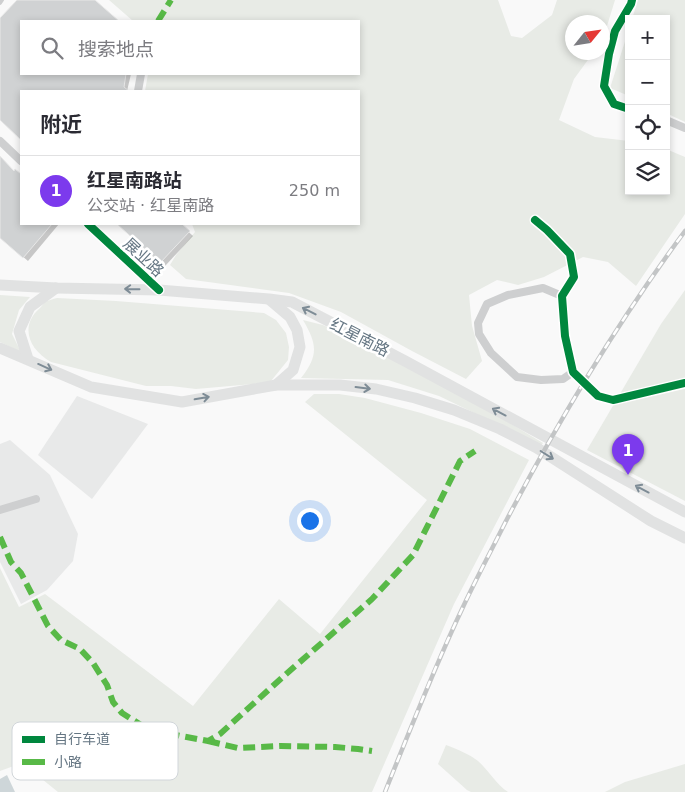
<!DOCTYPE html>
<html lang="zh">
<head>
<meta charset="utf-8">
<style>
  :root { --surface:#fff; --page:#f7f7f7; --text:#2b2b33; --muted:#7c7c81; --line:#e1e1e2; --accent:#7c3aed }
  body { margin:0; font-family:"DejaVu Sans","Noto Sans SC",sans-serif; background:var(--page); color:var(--text) }
  .controls { position:absolute; right:15px; top:15px; display:grid; overflow:hidden; border-radius:0px; box-shadow:0 2px 8px #0003 }
  .controls button { width:45px; height:45px; display:grid; place-items:center; padding:0; border:0; border-bottom:1px solid var(--line); background:var(--surface); color:var(--text); font:25px sans-serif }
  .compass { position:absolute; left:565px; top:15px; width:45px; height:45px; border-radius:50%; background:var(--surface); box-shadow:0 2px 8px #0003; rotate:60deg }
  .you { position:absolute; left:309px; top:520px; width:18px; height:18px; margin:-12px; border:4px solid #fff; border-radius:50%; background:#1a73e8; box-shadow:0 0 0 8px #1a73e833 }
  .badge { display:grid; place-items:center; width:32px; height:32px; border-radius:50%; background:var(--accent); color:#fff; font-size:16px; font-weight:700 }
  .pin { position:absolute; translate:-50% -41px; filter:drop-shadow(0 1px 2px #0008) }
  .pin::after { content:''; position:absolute; top:26px; width:18px; height:15px; background:inherit; clip-path:polygon(0 0,100% 0,50% 100%) }
  .list { margin:0; padding:0; list-style:none }
  h2 { display:flex; justify-content:space-between; align-items:center; height:65px; margin:0; padding:0 20px; font-size:21px }
  h2 small { font-size:16px; font-weight:400; color:var(--muted) }
  .list li { display:grid; grid-template-columns:32px 1fr auto; gap:15px; align-items:center; box-sizing:border-box; height:70px; padding:0 20px; border-top:1px solid var(--line) }
  .list b { display:block; font-size:19px; white-space:nowrap }
  .list p { margin:0; font-size:16px; white-space:nowrap; color:var(--muted) }
  .list em { font-size:16px; font-style:normal; color:var(--muted) }
  .icon { flex:none; width:28px; height:28px; fill:none; stroke:currentColor; stroke-width:2; stroke-linecap:round; stroke-linejoin:round }
  .map { position:relative; flex:none; width:685px; height:792px; overflow:hidden }
  .search { position:absolute; background:var(--surface); box-shadow:0 2px 8px #0003; left:20px; top:20px; width:340px; height:55px; display:flex; align-items:center; gap:12px; box-sizing:border-box; padding:0 18px; border-radius:0px; color:var(--muted); font-size:19px }
  .panel { position:absolute; background:var(--surface); box-shadow:0 2px 8px #0003; left:20px; top:90px; width:340px; height:135px; border-radius:0px }
  .map>svg:first-child { display:block }
  .built { fill:#e8e9e9 }
  .green { fill:#e8ebe6 }
  .water { fill:#ced6d9 }
  .shadow { fill:#0003 }
  .building { fill:#d0d2d3; stroke:#e8e8e8 }
  .lines { fill:none; stroke-linecap:round; stroke-linejoin:round }
  .lane { stroke:#cecfd0; stroke-width:4 }
  .street { stroke:#cecfd0; stroke-width:8 }
  .secondary { stroke:#e1e2e2; stroke-width:11 }
  .rail-casing { stroke:#c3c5c6; stroke-width:4.5 }
  .rail { stroke:#fff; stroke-width:2.5; stroke-dasharray:8; stroke-linecap:butt }
  .quiet { stroke:#58b947; stroke-width:6; stroke-dasharray:12 6; stroke-linecap:butt }
  .cycleway-casing { stroke:#fff; stroke-width:11 }
  .cycleway { stroke:#00873e; stroke-width:8 }
  .oneway { stroke:#7e8c96 }
  .labels { text-anchor:middle; stroke-width:5; stroke-linejoin:round; paint-order:stroke }
  .street-label { font-size:16px; fill:#657683; stroke:#fff }
  .key { fill:#fff; stroke:#d1d6da; stroke-width:1 }
  .key-label { font-size:14px; fill:#657683 }
</style>
</head>
<body>
<div class="map">
<svg width="685" height="792" viewBox="0 0 685 792">
  <rect width="100%" height="100%" fill="#f9f9f9"/>
  <g class="built">
    <polygon points="77,396 148,424 92,499 38,455"/>
    <polygon points="10,440 50,475 78,534 73,561 47,590 21,604 0,562 0,444"/>
  </g>
  <g class="green">
    <polygon points="109,0 498,0 511,36 522,38 552,15 557,0 615,0 603,39 602,22 572,22 572,52 593,53 574,79 559,120 595,137 629,141 629,191 666,191 666,149 685,157 685,214 636,286 608,262 583,257 544,277 518,285 497,280 469,295 472,326 482,361 466,379 412,351 341,312 289,293 186,279 170,265 176,255 195,232 192,224 359,224 359,91 145,91 148,74 359,74 359,21 133,21"/>
    <polygon points="638,0 685,0 685,122 666,113 666,19 632,19"/>
    <polygon points="629,29 629,96 610,88"/>
    <polygon points="685,290 685,501 587,450 661,324"/>
    <polygon points="0,295 30,297 19,310 12,334 21,352 0,342"/>
    <path d="M 57,298 L 116,301 L 264,313 L 276,320 L 286,333 L 289,347 L 288,360 L 271,381 L 263,383 L 196,389 L 171,386 L 146,386 L 51,362 C 29,350 19,326 40,308 C 42,306 43,304 45,302 C 49,300 53,299 57,298 Z"/>
    <path d="M 303,320 L 323,325 L 393,358 L 488,410 L 543,443 L 540,447 L 491,421 L 439,396 L 388,380 L 301,378 C 319,355 317,344 303,320 Z"/>
    <polygon points="314,394 339,394 365,398 421,413 470,429 529,460 454,604 372,792 58,792 22,763 0,771 0,568 19,607 45,594 193,706 279,599 320,634 427,500 305,402"/>
    <path d="M 446,745 C 457,749 469,754 478,761 C 489,771 496,784 508,792 L 471,792 L 467,790 L 438,764 Z"/>
    <polygon points="685,764 685,792 605,792 625,782"/>
  </g>
  <polygon class="water" points="7,775 15,792 0,792 0,779"/>
  <g class="shadow">
    <polygon points="18,0 94,0 117,21 21,21 21,74 131,74 127,91 21,91 21,138 0,119 0,20"/>
    <polygon points="0,158 14,172 15,171 21,176 21,224 59,224 28,261 0,237"/>
    <polygon points="119,224 180,224 193,236 165,266"/>
  </g>
  <g class="building">
    <polygon points="17,0 95,0 119,21 21,21 21,74 126,74 124,87 129,91 21,91 21,140 0,120 0,18"/>
    <polygon points="0,156 14,171 15,169 21,174 21,224 52,224 23,258 0,238"/>
    <polygon points="117,224 182,224 190,231 160,263"/>
  </g>
  <g class="lines">
    <polyline class="lane" points="0,3 2,0"/>
    <g class="street">
      <polyline points="138,91 141,74"/>
      <polyline points="629,109 614,104 604,86 609,54 615,31 631,4 632,0"/>
      <polyline points="666,120 685,128"/>
      <polyline points="0,141 21,161"/>
      <polyline points="535,220 547,230 570,254 574,277 562,296 565,336 573,372 598,396 613,400 685,383"/>
      <polyline points="88,224 159,290"/>
      <polyline points="562,296 543,288 508,295 487,304 478,323 479,334 491,353 517,377 541,380 563,379 573,372"/>
      <polyline points="0,510 36,499"/>
    </g>
    <g class="secondary">
      <polyline points="0,285 56,288 159,290 269,299 292,302 405,361 685,512"/>
      <polyline points="270,300 290,317 297,330 300,347 293,370 276,385"/>
      <polyline points="0,348 91,387 182,402 276,385 340,385 376,389 415,398 454,410 500,429 537,448 651,521 685,538"/>
      <polyline points="28,359 19,331 30,307 56,288"/>
    </g>
    <defs>
      <path id="rail" d="M 385,792 C 410,730 434,668 463,607 C 476,579 491,551 505,523 C 558,421 617,323 685,231"/>
    </defs>
    <use href="#rail" class="rail-casing"/>
    <use href="#rail" class="rail"/>
    <g class="quiet">
      <polyline points="158,21 171,0"/>
      <polyline points="0,537 11,562 21,573 48,626 61,640 80,649 93,663 107,685 113,702 122,713 149,730 208,741 220,734 285,675 372,599 413,555 460,461 475,451"/>
      <polyline points="208,741 238,748 281,746 335,747 358,749 372,751"/>
    </g>
    <defs>
      <g id="cycleway">
        <polyline points="629,109 614,104 604,86 609,54 615,31 631,4 632,0"/>
        <polyline points="535,220 547,230 570,254 574,277 562,296 565,336 573,372 598,396 613,400 685,383"/>
        <polyline points="88,224 159,290"/>
      </g>
    </defs>
    <use href="#cycleway" class="cycleway-casing"/>
    <use href="#cycleway" class="cycleway"/>
  </g>
  <defs><path id="oneway-shaft" d="M-6 0H5M1.5-3L5.5 0L1.5 3" fill="none" stroke-width="1.6" stroke-linecap="round" stroke-linejoin="round" transform="scale(1.25)"/></defs>
  <g class="oneway">
    <use href="#oneway-shaft" transform="translate(132 289) rotate(-179)"/>
    <use href="#oneway-shaft" transform="translate(309 311) rotate(-153)"/>
    <use href="#oneway-shaft" transform="translate(45 367) rotate(24)"/>
    <use href="#oneway-shaft" transform="translate(363 388) rotate(7)"/>
    <use href="#oneway-shaft" transform="translate(202 398) rotate(-10)"/>
    <use href="#oneway-shaft" transform="translate(499 412) rotate(-152)"/>
    <use href="#oneway-shaft" transform="translate(547 455) rotate(32)"/>
    <use href="#oneway-shaft" transform="translate(642 489) rotate(-152)"/>
  </g>
  <g class="labels">
    <g class="street-label">
      <text transform="translate(144 257) rotate(43)" y="6">展业路</text>
      <text transform="translate(360 337) rotate(27)" y="6">红星南路</text>
    </g>
  </g>
  <rect x="12" y="722" width="166" height="58" rx="8" class="key"/>
  <rect x="22" y="736" width="23" height="7" fill="#00873e"/>
  <rect x="22" y="759" width="23" height="6" fill="#58b947"/>
  <g class="key-label">
    <text x="54" y="744">自行车道</text>
    <text x="54" y="767">小路</text>
  </g>
</svg>
<div class="controls">
<button>+</button>
<button>−</button>
<button><svg class="icon" aria-label="locate" viewBox="0 0 24 24"><circle cx="12" cy="12" r="6"/><path d="M12 2v4M12 18v4M2 12h4M18 12h4"/></svg></button>
<button><svg class="icon" aria-label="layers" viewBox="0 0 24 24"><path d="M12 4l9 5-9 5-9-5zM3 14l9 5 9-5"/></svg></button>
</div>
<svg class="compass" viewBox="-18 -18 36 36"><path d="M0-13l5 13h-10z" fill="#e53935"/><path d="M0 13l5-13h-10z" fill="#7c7c81"/></svg>
<div class="you"></div>
<div class="pin badge" style="left:628px;top:475px">1</div>
<div class="search"><svg class="icon" aria-label="search" viewBox="0 0 24 24"><circle cx="10" cy="10" r="6"/><path d="M15 15l6 6"/></svg>搜索地点</div>
<section class="panel">
<h2>附近<small></small></h2>
<ul class="list">
<li><span class="badge">1</span><div><b>红星南路站</b><p>公交站 · 红星南路</p></div><em>250 m</em></li>
</ul>
</section>
</div>
</body>
</html>
